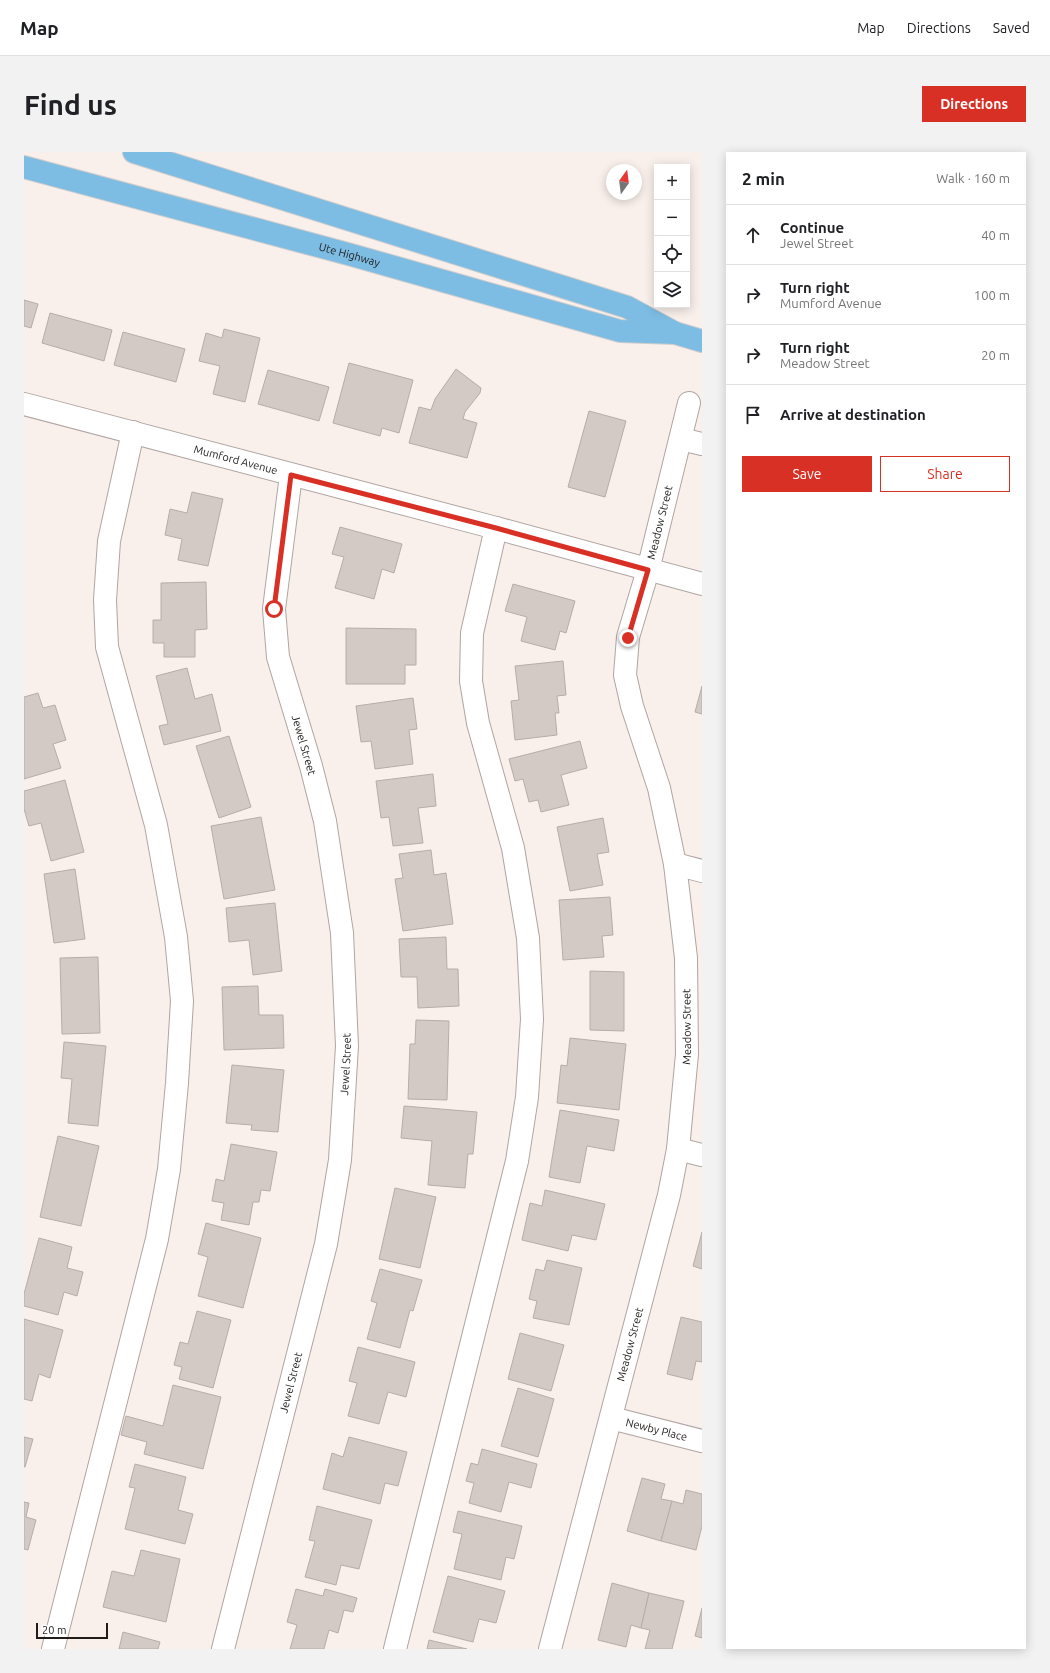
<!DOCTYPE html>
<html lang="en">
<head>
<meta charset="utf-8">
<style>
  :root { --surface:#fff; --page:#f2f2f2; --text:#202124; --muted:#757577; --line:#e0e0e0; --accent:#d93025 }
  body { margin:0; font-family:Ubuntu,sans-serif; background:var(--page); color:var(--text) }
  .controls { position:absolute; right:12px; top:12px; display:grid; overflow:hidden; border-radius:0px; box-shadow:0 2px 10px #0003 }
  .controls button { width:36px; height:36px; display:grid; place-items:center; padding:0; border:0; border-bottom:1px solid var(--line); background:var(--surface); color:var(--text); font:20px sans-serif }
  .compass { position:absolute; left:582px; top:12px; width:36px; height:36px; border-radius:50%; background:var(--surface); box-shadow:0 2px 10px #0003; rotate:14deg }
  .scale { position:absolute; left:12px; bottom:10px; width:72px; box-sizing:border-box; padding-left:4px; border:2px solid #1f1c1a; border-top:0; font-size:11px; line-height:14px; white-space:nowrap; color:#1f1c1a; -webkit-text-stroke:3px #fff; paint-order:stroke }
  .stop { position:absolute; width:12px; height:12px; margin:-9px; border:3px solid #d93025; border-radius:50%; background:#fff }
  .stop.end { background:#d93025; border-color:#fff; box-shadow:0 1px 4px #0008 }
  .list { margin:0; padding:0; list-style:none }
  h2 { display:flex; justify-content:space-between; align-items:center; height:52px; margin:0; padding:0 16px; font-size:17px }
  h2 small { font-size:13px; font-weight:400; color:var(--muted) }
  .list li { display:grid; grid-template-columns:26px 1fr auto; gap:12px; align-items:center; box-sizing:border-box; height:60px; padding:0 16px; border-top:1px solid var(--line) }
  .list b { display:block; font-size:15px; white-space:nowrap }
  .list p { margin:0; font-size:13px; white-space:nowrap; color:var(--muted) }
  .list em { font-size:13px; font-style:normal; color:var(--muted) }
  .actions { display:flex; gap:8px; padding:12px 16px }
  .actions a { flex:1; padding:9px 0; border:1px solid var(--accent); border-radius:0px; text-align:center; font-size:14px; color:var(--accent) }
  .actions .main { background:var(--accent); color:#fff }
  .icon { flex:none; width:22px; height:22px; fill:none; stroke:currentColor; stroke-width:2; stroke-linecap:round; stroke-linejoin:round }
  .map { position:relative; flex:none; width:678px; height:1497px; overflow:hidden; border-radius:0px }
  header { display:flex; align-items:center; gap:24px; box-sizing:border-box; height:56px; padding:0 20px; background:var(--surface); border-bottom:1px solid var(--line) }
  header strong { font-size:19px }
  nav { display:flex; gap:22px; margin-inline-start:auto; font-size:14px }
  .intro { display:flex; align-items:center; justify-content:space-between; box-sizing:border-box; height:96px; padding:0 24px }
  h1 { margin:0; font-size:28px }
  .button { padding:10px 18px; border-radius:0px; background:var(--accent); color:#fff; font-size:14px; font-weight:700 }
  main { display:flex; gap:24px; padding:0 24px }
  aside { flex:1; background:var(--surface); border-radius:0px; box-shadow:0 2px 10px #0003 }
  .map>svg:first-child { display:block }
  .building { fill:#d3c9c5; stroke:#b6ada9 }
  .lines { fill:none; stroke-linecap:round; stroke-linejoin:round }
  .minor-casing { stroke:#afa5a2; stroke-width:24 }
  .major-casing { stroke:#cecdcd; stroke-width:24 }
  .minor { stroke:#fff; stroke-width:22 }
  .major { stroke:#7dbce3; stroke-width:22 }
  .route { stroke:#d93025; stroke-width:5 }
  .labels { text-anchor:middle; stroke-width:3; stroke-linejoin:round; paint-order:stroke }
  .street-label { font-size:11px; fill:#1f1c1a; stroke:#fff }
</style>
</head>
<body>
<header>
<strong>Map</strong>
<nav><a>Map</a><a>Directions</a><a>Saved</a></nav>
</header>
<div class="intro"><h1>Find us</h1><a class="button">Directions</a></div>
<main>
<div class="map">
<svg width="678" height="1497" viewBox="0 0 678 1497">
  <rect width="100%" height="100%" fill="#f9efeb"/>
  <g class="building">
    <polygon points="0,148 14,152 7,176 0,174"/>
    <polygon points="26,161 88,178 80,209 18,191"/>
    <polygon points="200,177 236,186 221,250 189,242 196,214 175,209 182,181 198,186"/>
    <polygon points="99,180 161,197 152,230 90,213"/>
    <polygon points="325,211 389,228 375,281 358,276 356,284 309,271"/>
    <polygon points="432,217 457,236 456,241 441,260 439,267 453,271 443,306 385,291 395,255 407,258 411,247"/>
    <polygon points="244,218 305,235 295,269 234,252"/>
    <polygon points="565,259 602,269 581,345 544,335"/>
    <polygon points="168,340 199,347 184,414 154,408 158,387 141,383 146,357 163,361"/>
    <polygon points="316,375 378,392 370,421 358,417 350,447 311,436 320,405 308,402"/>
    <polygon points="182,430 183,477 171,478 171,505 140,505 140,491 129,491 129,468 137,468 137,431"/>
    <polygon points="489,432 551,449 542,481 536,479 531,498 497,489 503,465 481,459"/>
    <polygon points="322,476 392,477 392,513 381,513 381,532 322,532"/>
    <polygon points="539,509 542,543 533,544 535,561 531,561 533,583 491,588 487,549 495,548 491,514"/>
    <polygon points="163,516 171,547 188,542 197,579 140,593 135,574 144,572 132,524"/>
    <polygon points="678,534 678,562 671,560"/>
    <polygon points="14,541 19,556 31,553 42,588 29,592 37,616 0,627 0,545"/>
    <polygon points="389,546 393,577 385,578 389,612 351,617 347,589 337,590 332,554"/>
    <polygon points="205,584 227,655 195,666 172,594"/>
    <polygon points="556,589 563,616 537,623 545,653 517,660 514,648 505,650 499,627 491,629 485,607"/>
    <polygon points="409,622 412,654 394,656 399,691 369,694 365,665 357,666 352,629"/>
    <polygon points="41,628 60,700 27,709 17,671 5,674 0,657 0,639"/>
    <polygon points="237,665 251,738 200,747 187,674"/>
    <polygon points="579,666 585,700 573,702 579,733 546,739 533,675"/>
    <polygon points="407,698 410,723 422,721 429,772 379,779 371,727 379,726 375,702"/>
    <polygon points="51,717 61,787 30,791 20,722"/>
    <polygon points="586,745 589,783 578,784 580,805 539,808 535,748"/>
    <polygon points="251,751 258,819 229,823 225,788 205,790 202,756"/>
    <polygon points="422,785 423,817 434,817 435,854 394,856 393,825 377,825 375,787"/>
    <polygon points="74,805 76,881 38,882 36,806"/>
    <polygon points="566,819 600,820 600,879 566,878"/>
    <polygon points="234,834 235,863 259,863 260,896 200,898 198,835"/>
    <polygon points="392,868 425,869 423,948 384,947 386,892 391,892"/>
    <polygon points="546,886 602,892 595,958 533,951 537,913 543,914"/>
    <polygon points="40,890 82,894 74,974 44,971 48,927 37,926"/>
    <polygon points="208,913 260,918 254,980 227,978 228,973 202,971"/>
    <polygon points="380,954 453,960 449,1002 444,1002 441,1036 404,1033 408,989 377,986"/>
    <polygon points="536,958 595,968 590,999 563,994 556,1031 525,1025"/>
    <polygon points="34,984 75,994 57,1074 16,1065"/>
    <polygon points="207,992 253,1000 246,1039 237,1038 235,1050 229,1050 225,1073 197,1068 200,1051 188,1049 192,1027 200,1029"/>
    <polygon points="371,1036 412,1045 396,1116 355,1107"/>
    <polygon points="521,1038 581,1052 572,1088 548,1083 544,1099 498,1088 506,1051 518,1054"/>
    <polygon points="182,1071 237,1086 219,1156 174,1144 184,1105 174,1102"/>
    <polygon points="678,1080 678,1117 669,1114"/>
    <polygon points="15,1086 48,1095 43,1116 59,1120 53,1144 40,1140 34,1163 0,1154 0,1142"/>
    <polygon points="523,1108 558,1116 545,1173 509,1166 513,1149 505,1147 512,1117 520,1119"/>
    <polygon points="356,1117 398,1128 389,1159 386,1158 376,1196 343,1187 353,1151 347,1149"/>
    <polygon points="173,1159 207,1168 189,1236 155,1227 158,1215 150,1213 156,1190 164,1192"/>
    <polygon points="657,1165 678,1170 678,1210 672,1209 668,1228 643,1222"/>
    <polygon points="0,1167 39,1178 26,1226 15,1222 8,1249 0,1247"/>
    <polygon points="496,1181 540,1193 527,1239 484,1227"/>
    <polygon points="334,1195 391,1210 382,1245 364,1240 355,1272 324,1264 333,1231 325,1229"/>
    <polygon points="149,1233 197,1245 179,1317 120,1302 123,1290 97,1283 102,1264 139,1274"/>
    <polygon points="494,1236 530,1247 514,1305 477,1294"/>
    <polygon points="0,1285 9,1287 1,1315 0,1315"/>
    <polygon points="325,1285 383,1300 374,1334 361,1331 356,1352 299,1337 308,1301 319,1305"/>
    <polygon points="458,1297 513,1312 507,1336 485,1330 477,1360 445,1351 450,1331 442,1329 447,1311 454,1313"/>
    <polygon points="111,1312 162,1325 154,1358 169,1362 161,1392 101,1377 111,1336 105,1335"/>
    <polygon points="618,1326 641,1332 637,1347 648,1349 637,1389 603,1379"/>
    <polygon points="662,1338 678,1342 678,1374 672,1398 637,1389 648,1349 659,1352"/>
    <polygon points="0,1350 5,1351 2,1365 12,1368 4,1398 0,1397"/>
    <polygon points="293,1354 348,1368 335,1417 317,1413 312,1433 281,1425 291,1389 285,1388"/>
    <polygon points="434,1359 498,1374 490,1407 482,1405 477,1428 430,1417 438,1382 429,1380"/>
    <polygon points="117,1398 156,1407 142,1470 79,1455 88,1419 110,1424"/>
    <polygon points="424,1424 481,1439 472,1471 455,1467 449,1490 409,1480"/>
    <polygon points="588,1431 625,1441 617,1476 607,1473 602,1495 574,1488"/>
    <polygon points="272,1437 299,1444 301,1437 333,1446 329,1460 320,1458 314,1481 305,1478 300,1497 266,1497 273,1473 263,1470"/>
    <polygon points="625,1441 660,1449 648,1497 621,1497 626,1478 617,1476"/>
    <polygon points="678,1456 678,1486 671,1484"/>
    <polygon points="99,1480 136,1490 134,1497 95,1497"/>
    <polygon points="405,1488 443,1497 403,1497"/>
  </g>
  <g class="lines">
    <defs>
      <g id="minor">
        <path id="s1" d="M 0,252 L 472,376 L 678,432"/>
        <polyline points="657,287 678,292"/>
        <polyline points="651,712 678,719"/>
        <polyline points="654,997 678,1003"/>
        <path id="s2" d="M 587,1266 L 678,1289"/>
        <polyline points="29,1497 133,1087 145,1017 153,931 158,849 152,785 132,673 83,495 81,448 85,389 109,280"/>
        <path id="s3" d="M 199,1497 L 302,1092 L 316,1008 L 323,894 L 318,781 L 301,669 L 287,614 L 254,505 L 250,457 L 267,323"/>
        <polyline points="371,1497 493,1009 503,945 508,867 504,786 489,696 454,571 447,529 448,481 472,376"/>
        <path id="s4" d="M 526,1497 L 645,1043 L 654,997 L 663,902 L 662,806 L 651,712 L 635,636 L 608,554 L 601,523 L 604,485 L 624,418 L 665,251"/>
      </g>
      <g id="major">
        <polyline points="110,0 603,155 651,181 678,189"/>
        <path id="s5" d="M 0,15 L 324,102 L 596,179 L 651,181"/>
      </g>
    </defs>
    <use href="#minor" class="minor-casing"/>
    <use href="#major" class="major-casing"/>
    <use href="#minor" class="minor"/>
    <use href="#major" class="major"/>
  </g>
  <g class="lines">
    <polyline class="route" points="250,457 267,323 472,376 624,418 604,486"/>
  </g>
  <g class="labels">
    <g class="street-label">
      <text dy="4" stroke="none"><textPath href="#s5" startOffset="337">Ute Highway</textPath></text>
      <text dy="4" stroke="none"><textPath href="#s1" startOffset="219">Mumford Avenue</textPath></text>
      <text dy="4" stroke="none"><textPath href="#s4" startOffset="1155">Meadow Street</textPath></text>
      <text transform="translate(280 593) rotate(74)" y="4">Jewel Street</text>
      <text dy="4" stroke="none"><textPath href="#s4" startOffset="639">Meadow Street</textPath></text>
      <text dy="4" stroke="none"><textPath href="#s3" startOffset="599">Jewel Street</textPath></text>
      <text dy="4" stroke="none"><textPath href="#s4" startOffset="315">Meadow Street</textPath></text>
      <text dy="4" stroke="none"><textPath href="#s3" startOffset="275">Jewel Street</textPath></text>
      <text dy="4" stroke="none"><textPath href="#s2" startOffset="47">Newby Place</textPath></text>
    </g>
  </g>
</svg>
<div class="controls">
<button>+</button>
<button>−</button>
<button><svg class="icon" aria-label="locate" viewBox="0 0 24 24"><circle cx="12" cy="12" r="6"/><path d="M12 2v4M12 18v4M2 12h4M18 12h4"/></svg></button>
<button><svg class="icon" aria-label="layers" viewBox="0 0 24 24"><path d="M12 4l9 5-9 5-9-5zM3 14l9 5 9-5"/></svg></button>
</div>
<svg class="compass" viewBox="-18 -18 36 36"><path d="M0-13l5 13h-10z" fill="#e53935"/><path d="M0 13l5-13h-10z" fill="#757577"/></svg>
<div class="scale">20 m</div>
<div class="stop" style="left:250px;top:457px"></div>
<div class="stop end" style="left:604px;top:486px"></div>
</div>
<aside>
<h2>2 min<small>Walk · 160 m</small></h2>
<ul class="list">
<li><svg class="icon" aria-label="ahead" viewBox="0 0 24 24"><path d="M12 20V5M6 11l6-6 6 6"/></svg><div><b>Continue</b><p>Jewel Street</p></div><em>40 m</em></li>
<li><svg class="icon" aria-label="right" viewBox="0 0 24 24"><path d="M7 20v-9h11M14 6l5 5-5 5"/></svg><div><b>Turn right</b><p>Mumford Avenue</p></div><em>100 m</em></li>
<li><svg class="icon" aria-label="right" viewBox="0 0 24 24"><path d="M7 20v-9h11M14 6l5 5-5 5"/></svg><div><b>Turn right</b><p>Meadow Street</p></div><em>20 m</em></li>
<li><svg class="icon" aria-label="arrive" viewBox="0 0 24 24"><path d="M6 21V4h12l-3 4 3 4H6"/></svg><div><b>Arrive at destination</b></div></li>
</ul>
<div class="actions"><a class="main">Save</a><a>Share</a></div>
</aside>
</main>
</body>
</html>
